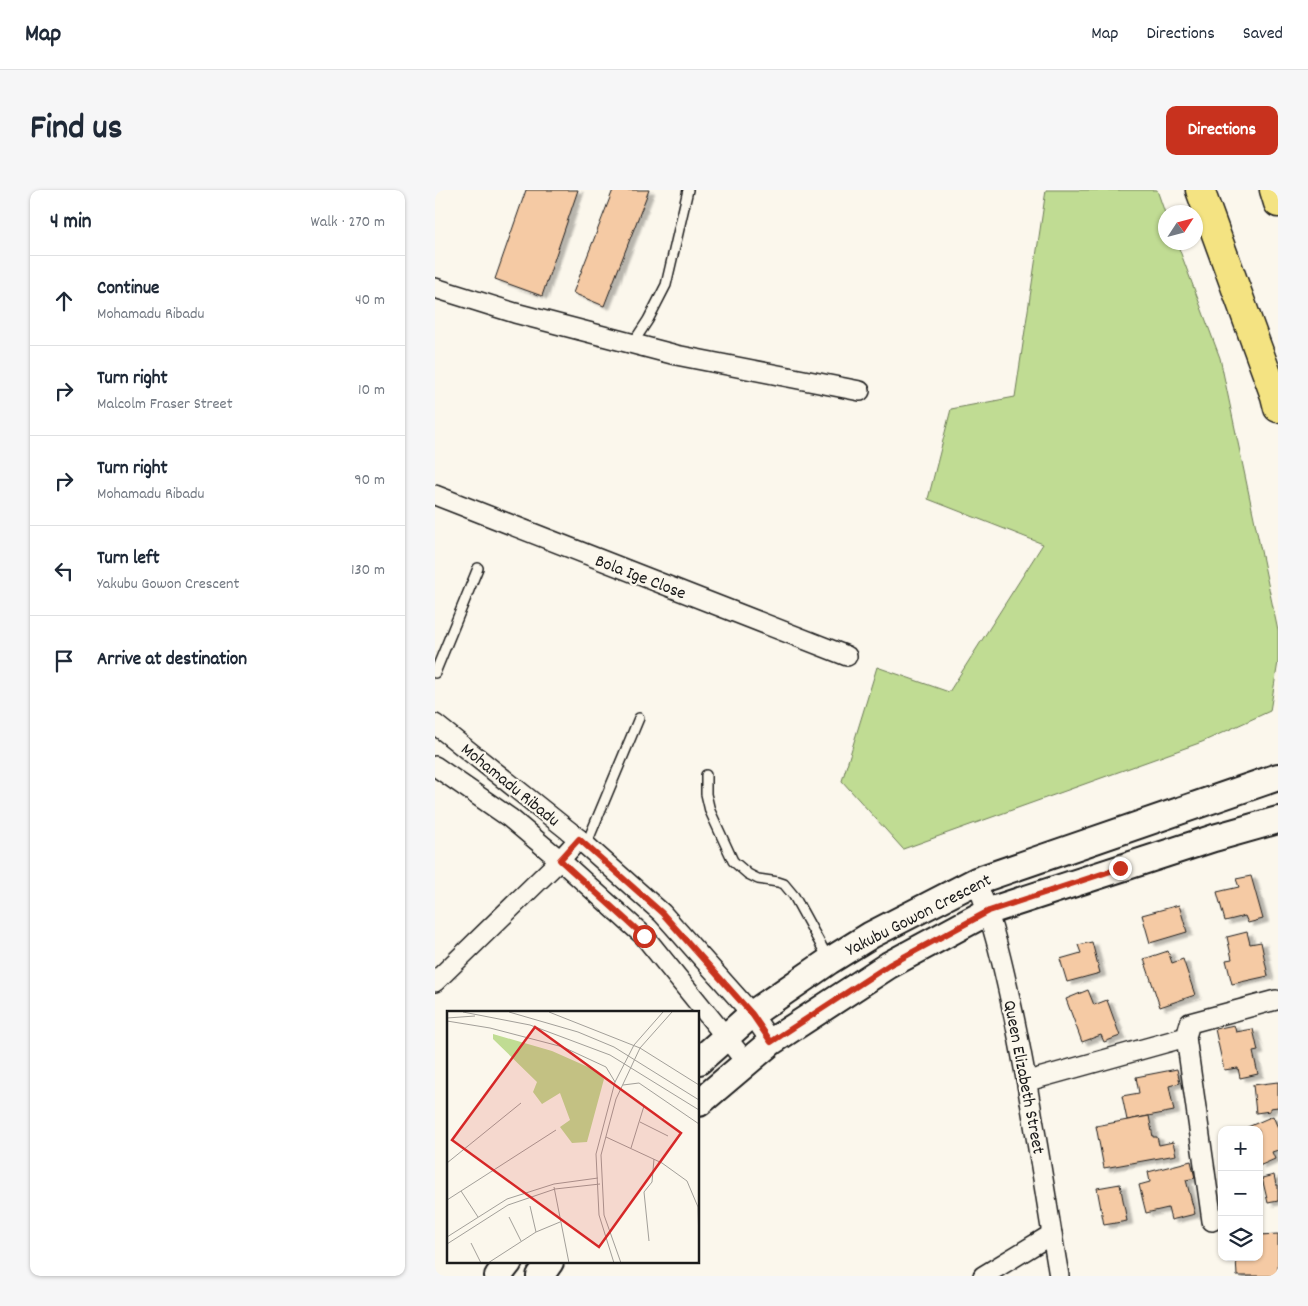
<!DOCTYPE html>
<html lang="en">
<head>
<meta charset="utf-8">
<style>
  :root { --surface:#fff; --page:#f6f6f7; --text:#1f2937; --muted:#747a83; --line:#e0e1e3; --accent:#c8321e }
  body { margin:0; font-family:Dekko,sans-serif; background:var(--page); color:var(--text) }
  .controls { position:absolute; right:15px; bottom:15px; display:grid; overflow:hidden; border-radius:10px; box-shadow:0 1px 4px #0004 }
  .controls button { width:45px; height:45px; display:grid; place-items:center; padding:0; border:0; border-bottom:1px solid var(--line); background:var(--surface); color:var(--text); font:25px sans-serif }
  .compass { position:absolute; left:723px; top:15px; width:45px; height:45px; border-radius:50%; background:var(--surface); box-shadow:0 1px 4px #0004; rotate:54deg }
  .stop { position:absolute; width:15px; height:15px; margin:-11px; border:4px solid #c8321e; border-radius:50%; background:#fff }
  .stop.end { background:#c8321e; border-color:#fff; box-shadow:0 1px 5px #0008 }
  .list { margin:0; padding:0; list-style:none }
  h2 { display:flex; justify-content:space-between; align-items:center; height:65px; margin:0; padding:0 20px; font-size:21px }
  h2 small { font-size:16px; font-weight:400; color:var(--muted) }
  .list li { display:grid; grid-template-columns:32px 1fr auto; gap:15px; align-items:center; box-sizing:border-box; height:90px; padding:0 20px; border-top:1px solid var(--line) }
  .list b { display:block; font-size:19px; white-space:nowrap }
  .list p { margin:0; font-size:16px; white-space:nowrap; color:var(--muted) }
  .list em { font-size:16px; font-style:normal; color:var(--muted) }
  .icon { flex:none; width:28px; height:28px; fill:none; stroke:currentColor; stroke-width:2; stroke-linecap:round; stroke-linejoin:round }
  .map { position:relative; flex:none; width:843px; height:1086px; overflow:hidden; border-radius:10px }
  header { display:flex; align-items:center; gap:30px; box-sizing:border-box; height:70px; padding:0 25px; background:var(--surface); border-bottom:1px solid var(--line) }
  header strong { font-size:24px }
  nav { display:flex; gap:28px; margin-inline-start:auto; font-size:18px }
  .intro { display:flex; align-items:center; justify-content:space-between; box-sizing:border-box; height:120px; padding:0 30px }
  h1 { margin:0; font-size:35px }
  .button { padding:12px 22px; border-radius:10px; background:var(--accent); color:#fff; font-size:18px; font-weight:700 }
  main { display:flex; gap:30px; padding:0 30px }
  aside { flex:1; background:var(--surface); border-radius:10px; box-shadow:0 1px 4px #0004 }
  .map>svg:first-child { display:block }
  .green { fill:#c0dc93; stroke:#6e7c58 }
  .building { fill:#f5caa4; stroke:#1c1c1c; filter:url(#shadow) }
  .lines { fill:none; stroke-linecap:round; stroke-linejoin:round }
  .lane-casing { stroke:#1c1c1c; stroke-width:12 }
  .street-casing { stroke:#1c1c1c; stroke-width:22 }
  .secondary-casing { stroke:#1c1c1c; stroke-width:30 }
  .primary-casing { stroke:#1c1c1c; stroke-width:31 }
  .highway-casing { stroke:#1c1c1c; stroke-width:31 }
  .lane { stroke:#fbf7ec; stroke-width:9 }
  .street { stroke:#fbf7ec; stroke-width:19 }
  .secondary { stroke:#fbf7ec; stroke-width:26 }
  .primary { stroke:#f4e382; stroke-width:28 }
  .highway { stroke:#f4e382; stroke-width:28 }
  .route { stroke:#c8321e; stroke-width:6 }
  .labels { text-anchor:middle; stroke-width:4.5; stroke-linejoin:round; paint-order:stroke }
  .street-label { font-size:18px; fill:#1c1c1c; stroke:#fbf7ec }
  .inset-road { fill:none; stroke:#a29f99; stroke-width:1 }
  .view { fill:#d62828; fill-opacity:0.15; stroke:#d62828; stroke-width:2.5 }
  .inset-edge { fill:none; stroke:#1c1c1c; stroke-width:2.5 }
</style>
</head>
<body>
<header>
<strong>Map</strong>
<nav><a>Map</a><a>Directions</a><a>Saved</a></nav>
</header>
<div class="intro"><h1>Find us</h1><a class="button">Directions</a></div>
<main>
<aside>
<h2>4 min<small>Walk · 270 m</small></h2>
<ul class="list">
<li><svg class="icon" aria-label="ahead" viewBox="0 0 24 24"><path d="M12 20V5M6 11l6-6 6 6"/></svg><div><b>Continue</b><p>Mohamadu Ribadu</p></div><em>40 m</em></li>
<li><svg class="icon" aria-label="right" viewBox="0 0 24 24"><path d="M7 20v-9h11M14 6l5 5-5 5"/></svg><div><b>Turn right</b><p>Malcolm Fraser Street</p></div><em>10 m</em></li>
<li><svg class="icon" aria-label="right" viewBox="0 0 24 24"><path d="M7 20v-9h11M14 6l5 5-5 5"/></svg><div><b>Turn right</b><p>Mohamadu Ribadu</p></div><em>90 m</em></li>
<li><svg class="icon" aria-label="left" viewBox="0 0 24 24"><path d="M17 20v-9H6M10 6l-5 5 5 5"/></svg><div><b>Turn left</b><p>Yakubu Gowon Crescent</p></div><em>130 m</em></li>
<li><svg class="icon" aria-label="arrive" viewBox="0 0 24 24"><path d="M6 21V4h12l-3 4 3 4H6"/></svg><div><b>Arrive at destination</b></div></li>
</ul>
</aside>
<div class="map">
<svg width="843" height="1086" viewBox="0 0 843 1086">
  <defs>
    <filter id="shadow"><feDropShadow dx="5.5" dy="3" stdDeviation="1" flood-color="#0004"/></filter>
  </defs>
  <rect width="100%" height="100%" fill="#fbf7ec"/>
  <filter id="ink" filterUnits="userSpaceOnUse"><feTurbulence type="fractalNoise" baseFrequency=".02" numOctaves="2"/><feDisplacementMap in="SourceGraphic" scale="10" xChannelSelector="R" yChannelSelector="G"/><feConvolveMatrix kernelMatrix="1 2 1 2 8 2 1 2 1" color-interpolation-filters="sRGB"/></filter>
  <g filter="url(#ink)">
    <polygon class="green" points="611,0 722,0 730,23 731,52 742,53 785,168 843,441 843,472 835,521 767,552 468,659 407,591 442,477 514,502 608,354 493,309 516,219 580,207"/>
    <g class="building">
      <polygon points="91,0 143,0 107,106 60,89"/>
      <polygon points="178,0 214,0 169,116 138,103"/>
      <polygon points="816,686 828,729 813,733 810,726 790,731 782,702 804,697 801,689"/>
      <polygon points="744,715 752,742 715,753 707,725"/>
      <polygon points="812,742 815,754 826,752 833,786 797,794 791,770 797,769 792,747"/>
      <polygon points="657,752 665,783 632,792 625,769 646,763 643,755"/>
      <polygon points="733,761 737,773 748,769 760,805 725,817 709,769"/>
      <polygon points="653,800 659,815 672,810 685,846 669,852 666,845 647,852 631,809"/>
      <polygon points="799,835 801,842 818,839 823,861 818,862 823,884 805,888 803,878 789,880 780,839"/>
      <polygon points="742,879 745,893 734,896 739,921 692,930 687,906 704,903 701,887"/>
      <polygon points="843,892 843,917 835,918 835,921 821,923 818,895"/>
      <polygon points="714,926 718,947 722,947 724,955 738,952 741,965 669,978 661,936"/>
      <polygon points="838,926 843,938 843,960 837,962 840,969 824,976 824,940 806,940"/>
      <polygon points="756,971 760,988 751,990 760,1024 736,1030 733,1018 711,1023 704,995 715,992 713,982"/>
      <polygon points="839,985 841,995 843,995 843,1011 833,1013 827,988"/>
      <polygon points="685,994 692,1031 669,1035 662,998"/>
      <polygon points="843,1044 843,1086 802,1086 801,1067 824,1067 824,1045"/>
    </g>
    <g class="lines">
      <defs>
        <g id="lane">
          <polyline points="198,153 213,130 231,95 253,0"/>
          <polyline points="0,483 43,378"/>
          <polyline points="271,585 271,604 275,621 298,671 313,684 323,689 343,692 349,694 359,706 393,768"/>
          <polyline points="151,655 204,528"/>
        </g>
        <g id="street">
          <polyline points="0,98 80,123 241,165 425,201"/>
          <polyline points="0,305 412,466"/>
          <polyline points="0,534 144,649 227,723 317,824 336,852"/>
          <polyline points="0,576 75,628 125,670 209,746 311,872"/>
          <path d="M 541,691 C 559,734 569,780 579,827 C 597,912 609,999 624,1086"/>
          <polyline points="0,792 125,670 144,649"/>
          <polyline points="751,847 777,1031"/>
          <polyline points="593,891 751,847 755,833 841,810"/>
          <polyline points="548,1086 617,1044"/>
        </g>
        <g id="secondary">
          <polyline points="264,871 317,824 394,771 436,745 541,691 843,587"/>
          <polyline points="264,913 336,852 454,775 554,721 779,648 843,630"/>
          <polyline points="63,1086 74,1072"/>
          <polyline points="105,1086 115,1072"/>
        </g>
        <polyline id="primary" points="765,0 840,206 843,218"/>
        <polyline id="highway" points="839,0 843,13"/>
      </defs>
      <use href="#lane" class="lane-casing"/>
      <use href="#street" class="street-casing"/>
      <use href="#secondary" class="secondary-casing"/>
      <use href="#primary" class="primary-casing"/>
      <use href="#highway" class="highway-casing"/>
      <use href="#lane" class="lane"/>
      <use href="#street" class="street"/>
      <use href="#secondary" class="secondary"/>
      <use href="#primary" class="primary"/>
      <use href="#highway" class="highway"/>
    </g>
  </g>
  <g class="lines" filter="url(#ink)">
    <polyline class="route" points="209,746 125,670 144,649 227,723 317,824 336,852 454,775 554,721 685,678"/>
  </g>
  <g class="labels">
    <g class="street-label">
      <text transform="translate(206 386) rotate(21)" y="6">Bola Ige Close</text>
      <text transform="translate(76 594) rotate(39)" y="6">Mohamadu Ribadu</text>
      <text transform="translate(483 724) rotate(-27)" y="6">Yakubu Gowon Crescent</text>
      <text transform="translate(590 887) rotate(79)" y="6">Queen Elizabeth Street</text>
    </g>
  </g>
  <g transform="translate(12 821)">
    <rect width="252" height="252" fill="#fbf7ec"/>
    <path d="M 46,23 L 105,40 L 150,60 L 157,68 L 140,131 L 125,132 L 113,116 L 123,109 L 113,82 L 95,93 L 86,81 L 90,71 L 46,28 Z" fill="#c0dc93"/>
    <path class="inset-road" d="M 16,1 L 83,14 L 163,44 L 252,99M 62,1 L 131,21 L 167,36 L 252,89M 102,1 L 193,37 L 252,74M 0,7 L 28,5M 0,10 L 43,17 L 116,36 L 159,56 L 168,71M 187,34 L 216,1M 193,37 L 225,1M 176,74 L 192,72 L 252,113M 193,111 L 221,125M 159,126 L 215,152 L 240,170 L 251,196 L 252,233M 184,137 L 197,95M 0,152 L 74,92M 107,176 L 122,252M 14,180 L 31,206M 0,189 L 109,119M 83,195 L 89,221M 62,206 L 74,230M 0,226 L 60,188 L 107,173 L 151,167M 202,230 L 197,181 L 205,171 L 207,148M 24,232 L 34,252M 0,233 L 61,194 L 108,178 L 153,173M 41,252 L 89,221 L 113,211M 167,252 L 152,204 L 149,143 L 168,71 L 187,34M 174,252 L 157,204 L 154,144 L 169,88 L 193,37"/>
    <path class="view" d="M 88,16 L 234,122 L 152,236 L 5,129 Z"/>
    <rect width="252" height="252" class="inset-edge"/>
  </g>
</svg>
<div class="controls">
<button>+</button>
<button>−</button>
<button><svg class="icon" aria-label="layers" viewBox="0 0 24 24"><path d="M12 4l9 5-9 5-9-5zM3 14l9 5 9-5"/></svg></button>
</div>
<svg class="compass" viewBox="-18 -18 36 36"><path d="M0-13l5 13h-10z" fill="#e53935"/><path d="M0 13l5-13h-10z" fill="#747a83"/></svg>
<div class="stop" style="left:209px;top:746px"></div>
<div class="stop end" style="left:685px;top:678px"></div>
</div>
</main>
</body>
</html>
